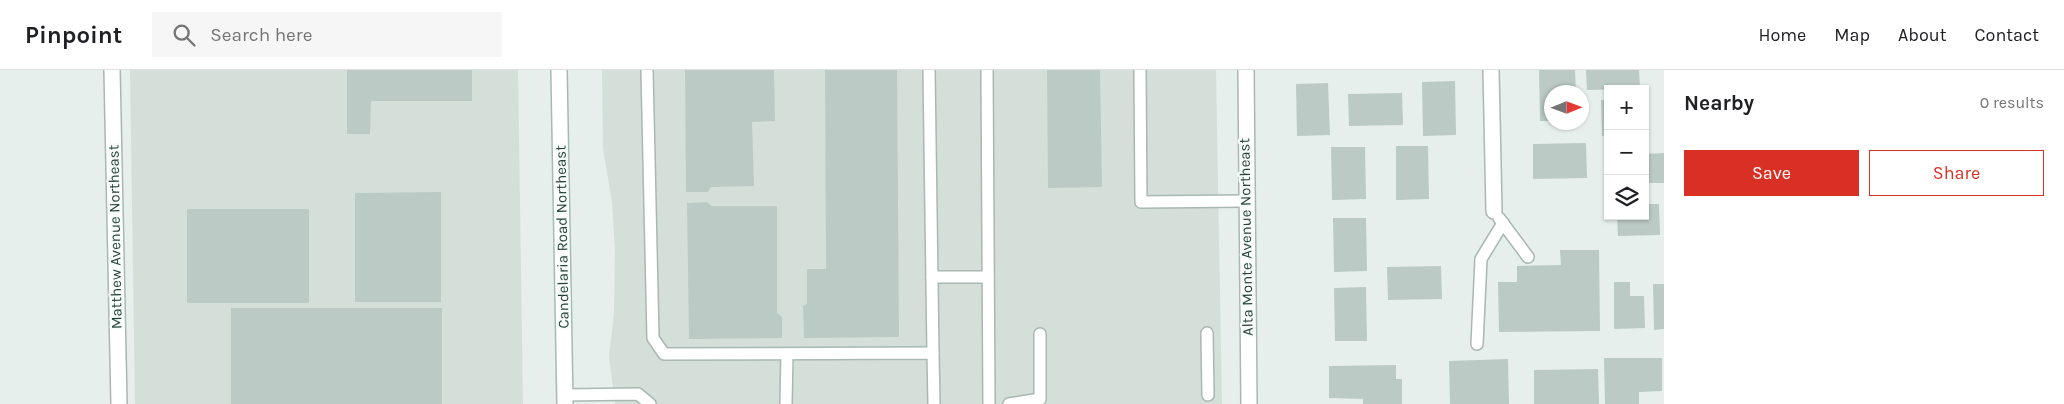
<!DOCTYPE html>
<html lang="en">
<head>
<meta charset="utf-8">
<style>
  :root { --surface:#fff; --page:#f6f6f6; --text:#202124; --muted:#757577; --line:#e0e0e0; --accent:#d93025 }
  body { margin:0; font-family:Karla,sans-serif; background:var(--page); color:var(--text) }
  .controls { position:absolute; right:15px; top:15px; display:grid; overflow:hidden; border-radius:0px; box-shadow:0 1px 4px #0004 }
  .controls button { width:45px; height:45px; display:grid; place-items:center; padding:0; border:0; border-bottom:1px solid var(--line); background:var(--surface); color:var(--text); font:25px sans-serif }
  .compass { position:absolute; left:1544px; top:15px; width:45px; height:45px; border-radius:50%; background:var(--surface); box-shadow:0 1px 4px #0004; rotate:89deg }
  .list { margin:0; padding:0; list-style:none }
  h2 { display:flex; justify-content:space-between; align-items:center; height:65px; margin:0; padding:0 20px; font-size:21px }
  h2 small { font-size:16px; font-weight:400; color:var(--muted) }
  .actions { display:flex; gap:10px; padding:15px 20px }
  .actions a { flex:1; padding:11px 0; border:1px solid var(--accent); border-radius:0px; text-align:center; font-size:18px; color:var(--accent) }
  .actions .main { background:var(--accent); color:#fff }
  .icon { flex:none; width:28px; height:28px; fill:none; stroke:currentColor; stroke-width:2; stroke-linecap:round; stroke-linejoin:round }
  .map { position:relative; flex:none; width:1664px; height:334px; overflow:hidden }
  header { display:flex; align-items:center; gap:30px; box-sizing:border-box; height:70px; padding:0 25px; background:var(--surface); border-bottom:1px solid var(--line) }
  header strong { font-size:24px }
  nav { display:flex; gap:28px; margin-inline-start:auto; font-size:18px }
  .search { width:350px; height:45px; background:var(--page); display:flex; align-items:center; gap:12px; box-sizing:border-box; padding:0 18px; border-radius:0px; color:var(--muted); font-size:19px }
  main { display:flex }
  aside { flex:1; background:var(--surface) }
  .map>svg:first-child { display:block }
  .built { fill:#d4dfda }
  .building { fill:#bbcac4 }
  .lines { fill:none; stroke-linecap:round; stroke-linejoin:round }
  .service-casing { stroke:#a8b8b2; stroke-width:14 }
  .minor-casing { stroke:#a8b8b2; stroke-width:18 }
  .secondary-casing { stroke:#a4bbb3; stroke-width:18 }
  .service { stroke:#fff; stroke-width:11 }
  .minor { stroke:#fff; stroke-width:15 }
  .secondary { stroke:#fff; stroke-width:15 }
  .labels { text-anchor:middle; stroke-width:4.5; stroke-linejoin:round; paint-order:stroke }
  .street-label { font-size:15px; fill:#24423a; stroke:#f7fbf9 }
</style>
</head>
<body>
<header>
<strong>Pinpoint</strong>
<div class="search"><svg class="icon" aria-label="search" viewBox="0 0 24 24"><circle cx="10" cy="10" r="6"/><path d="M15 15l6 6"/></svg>Search here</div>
<nav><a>Home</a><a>Map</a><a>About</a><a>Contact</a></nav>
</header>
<main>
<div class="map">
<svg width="1664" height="334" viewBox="0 0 1664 334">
  <rect width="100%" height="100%" fill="#e6efeb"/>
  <g class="built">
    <polygon points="130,0 518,0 523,334 135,334"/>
    <polygon points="602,0 1216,0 1222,334 615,334 609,286 614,243 615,181 612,131 603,79"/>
  </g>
  <g class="building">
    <polygon points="347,0 472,0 472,31 371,31 370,64 347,64"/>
    <polygon points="685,0 774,0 775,51 752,52 754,116 711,117 708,122 686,122"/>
    <polygon points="825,0 897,0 899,267 804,268 803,236 807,234 807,199 826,199"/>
    <polygon points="1047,0 1100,0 1102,117 1048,118"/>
    <polygon points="1539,0 1575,0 1576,22 1552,22 1552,51 1540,51"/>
    <polygon points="1586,0 1639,0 1640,19 1587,20"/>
    <polygon points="1455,11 1456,65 1423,66 1422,12"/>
    <polygon points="1328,13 1330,65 1297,66 1296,14"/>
    <polygon points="1402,23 1403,55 1349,56 1348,24"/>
    <polygon points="1601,30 1608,30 1608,66 1602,66"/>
    <polygon points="1645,30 1648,30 1649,65 1645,65"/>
    <polygon points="1586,73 1587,108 1533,109 1533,74"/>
    <polygon points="1396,76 1428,76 1429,129 1396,130"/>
    <polygon points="1331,77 1365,77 1366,129 1332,130"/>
    <polygon points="1664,83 1664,113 1645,113 1645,84"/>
    <polygon points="441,122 441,232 355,232 355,123"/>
    <polygon points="707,132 712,136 777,136 777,243 782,247 782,268 689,269 687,133"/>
    <polygon points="1645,134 1659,134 1660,165 1618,166 1617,146 1645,146"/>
    <rect x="187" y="139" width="122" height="94"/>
    <polygon points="1333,148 1366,148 1367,201 1334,202"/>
    <polygon points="1560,180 1599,180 1600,261 1499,262 1498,212 1517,212 1517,196 1561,195"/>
    <polygon points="1441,196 1442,229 1388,230 1387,197"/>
    <polygon points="1614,212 1630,212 1630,226 1644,226 1645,258 1614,259"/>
    <polygon points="1653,214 1664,214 1664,259 1654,260"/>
    <polygon points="1366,217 1367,271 1335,271 1334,218"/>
    <rect x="231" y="238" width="211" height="96"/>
    <polygon points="1604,288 1662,288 1662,321 1639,322 1639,334 1605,334"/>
    <polygon points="1508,289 1509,334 1450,334 1449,291"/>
    <polygon points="1396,295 1396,309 1402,309 1402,334 1363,334 1363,329 1329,328 1329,296"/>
    <polygon points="1598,299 1599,334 1534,334 1534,300"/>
  </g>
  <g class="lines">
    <defs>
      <g id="service">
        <polyline points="647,0 653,268 664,284 933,283 934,334"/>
        <polyline points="929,0 933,283"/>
        <polyline points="987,0 989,334"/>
        <polyline points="1140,0 1141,132 1246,131"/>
        <polyline points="1499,148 1528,187"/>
        <polyline points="932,207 988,207"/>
        <polyline points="1207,263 1208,325"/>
        <polyline points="1477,274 1481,189 1503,153"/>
        <polyline points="564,325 638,324 650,334"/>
        <polyline points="786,334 787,284"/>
        <polyline points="1009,334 1040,329 1040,264"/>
      </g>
      <g id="minor">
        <polyline points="112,0 119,334"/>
        <polyline points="1246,0 1249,334"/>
        <polyline points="1491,0 1494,141"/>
      </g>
      <polyline id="secondary" points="559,0 565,334"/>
    </defs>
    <use href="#service" class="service-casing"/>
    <use href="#minor" class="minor-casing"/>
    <use href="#secondary" class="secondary-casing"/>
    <use href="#service" class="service"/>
    <use href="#minor" class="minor"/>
    <use href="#secondary" class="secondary"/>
  </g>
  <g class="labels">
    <g class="street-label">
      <text transform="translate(115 167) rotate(-91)" y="5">Matthew Avenue Northeast</text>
      <text transform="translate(562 167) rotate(-91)" y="5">Candelaria Road Northeast</text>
      <text transform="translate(1246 167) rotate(-91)" y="5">Alta Monte Avenue Northeast</text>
    </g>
  </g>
</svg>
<div class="controls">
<button>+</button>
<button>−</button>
<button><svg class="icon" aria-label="layers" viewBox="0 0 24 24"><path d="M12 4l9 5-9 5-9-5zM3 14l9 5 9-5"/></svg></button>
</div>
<svg class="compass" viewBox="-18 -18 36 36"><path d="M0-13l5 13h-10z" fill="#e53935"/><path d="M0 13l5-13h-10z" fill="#757577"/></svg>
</div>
<aside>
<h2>Nearby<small>0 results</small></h2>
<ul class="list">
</ul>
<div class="actions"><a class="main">Save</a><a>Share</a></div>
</aside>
</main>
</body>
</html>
